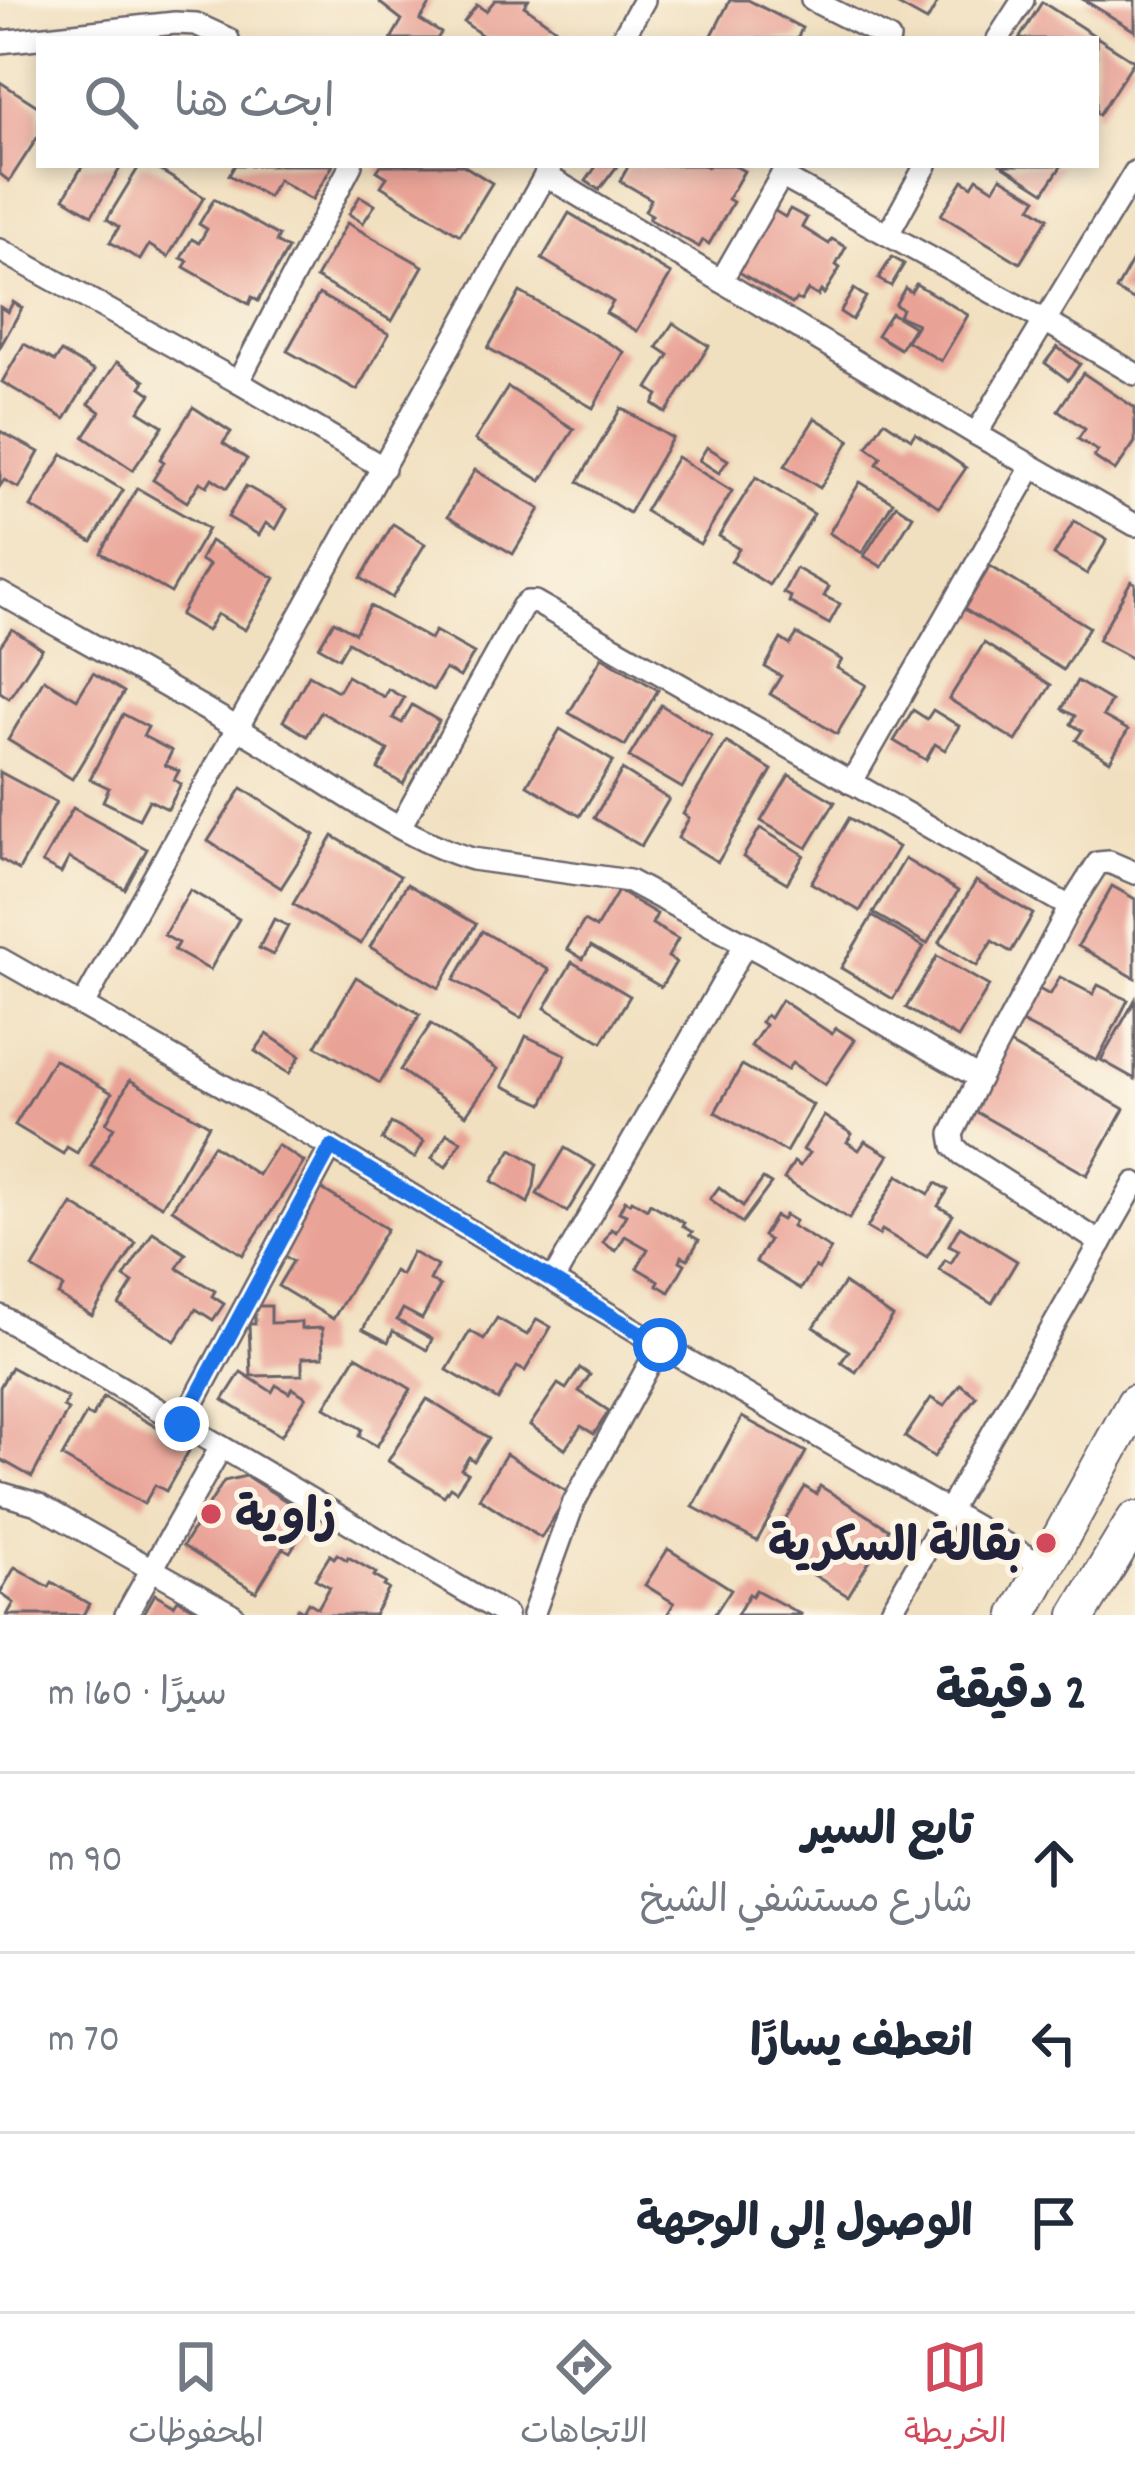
<!DOCTYPE html>
<html lang="ar">
<head>
<meta charset="utf-8">
<style>
  :root { --surface:#fff; --page:#f2f2f3; --text:#1f2937; --muted:#747a83; --line:#e0e1e3; --accent:#d1495b }
  body { margin:0; font-family:Dekko,"Playpen Sans Arabic",sans-serif; background:var(--page); color:var(--text); direction:rtl }
  .stop { position:absolute; width:36px; height:36px; margin:-27px; border:9px solid #1a73e8; border-radius:50%; background:#fff }
  .stop.end { background:#1a73e8; border-color:#fff; box-shadow:0 3px 12px #0008 }
  .list { margin:0; padding:0; list-style:none }
  h2 { display:flex; justify-content:space-between; align-items:center; height:156px; margin:0; padding:0 48px; font-size:51px }
  h2 small { font-size:39px; font-weight:400; color:var(--muted) }
  .list li { display:grid; grid-template-columns:78px 1fr auto; gap:36px; align-items:center; box-sizing:border-box; height:180px; padding:0 48px; border-top:3px solid var(--line) }
  .list b { display:block; font-size:45px; white-space:nowrap }
  .list p { margin:0; font-size:39px; white-space:nowrap; color:var(--muted) }
  .list em { font-size:39px; font-style:normal; color:var(--muted) }
  .icon { flex:none; width:66px; height:66px; fill:none; stroke:currentColor; stroke-width:2; stroke-linecap:round; stroke-linejoin:round }
  .map { position:relative; flex:none; width:1135px; height:1615px; overflow:hidden; direction:ltr }
  .search { position:absolute; background:var(--surface); box-shadow:0 6px 18px #0003; left:36px; right:36px; top:36px; height:132px; display:flex; align-items:center; gap:30px; box-sizing:border-box; padding:0 42px; border-radius:0px; color:var(--muted); font-size:45px }
  .sheet { height:696px; background:var(--surface) }
  nav { display:flex; justify-content:space-around; align-items:center; box-sizing:border-box; height:168px; border-top:3px solid var(--line); background:var(--surface); font-size:33px; color:var(--muted) }
  nav a { display:grid; justify-items:center; gap:6px }
  nav .on { color:var(--accent) }
  .map>svg:first-child { display:block }
  .building { fill:#e9a296 }
  .lines { fill:none; stroke-linecap:round; stroke-linejoin:round }
  .minor-casing { stroke:#6a646a; stroke-width:26 }
  .primary-casing { stroke:#6a646a; stroke-width:40 }
  .minor { stroke:#fff; stroke-width:21 }
  .primary { stroke:#fff; stroke-width:36 }
  .route { stroke:#1a73e8; stroke-width:15 }
  .poi-dot { fill:#d1495b; stroke:#fcf5e5; stroke-width:4.5 }
  .labels { text-anchor:middle; stroke-width:10; stroke-linejoin:round; paint-order:stroke }
  .poi-label { font-size:48px; font-weight:bold; fill:#22223b; stroke:#fcf5e5; text-anchor:start }
</style>
</head>
<body>
<div class="map">
<svg width="1135" height="1615" viewBox="0 0 1135 1615">
  <rect width="100%" height="100%" fill="#fcf5e5"/>
  <filter id="ink" filterUnits="userSpaceOnUse"><feTurbulence type="fractalNoise" baseFrequency=".00833" numOctaves="2"/><feDisplacementMap in="SourceGraphic" scale="24" xChannelSelector="R" yChannelSelector="G"/><feConvolveMatrix kernelMatrix="1 2 1 2 8 2 1 2 1" color-interpolation-filters="sRGB"/></filter>
  <filter id="wash" filterUnits="userSpaceOnUse"><feTurbulence type="fractalNoise" baseFrequency=".004" numOctaves="4" result="noise"/><feDisplacementMap in="SourceGraphic" scale="48" xChannelSelector="R" yChannelSelector="G"/><feGaussianBlur stdDeviation="2.7" result="paint"/><feColorMatrix in="noise" values="0 0 0 0 0 0 0 0 0 0 0 0 0 0 0 0 0 1.4 0 .05"/><feComposite in="paint" operator="in"/></filter>
  <g filter="url(#wash)">
    <rect width="100%" height="100%" fill="#f1e0c0"/>
    <g id="blocks">
      <g class="building">
        <polygon points="382,0 433,0 420,20 441,33 437,39 391,39 402,20 380,3"/>
        <polygon points="495,0 528,0 524,6 555,28 547,39 481,39 483,36 464,22 477,5 486,11"/>
        <polygon points="730,0 748,0 802,28 797,39 710,39"/>
        <polygon points="889,0 939,0 927,21"/>
        <polygon points="1084,0 1135,0 1135,31"/>
        <polygon points="1042,2 1134,61 1099,115 1096,113 1096,39 1019,39"/>
        <polygon points="0,82 39,107 39,135 9,181 0,174"/>
        <polygon points="83,165 122,165 92,215 64,198"/>
        <polygon points="140,165 151,165 204,197 168,257 149,245 140,260 110,242 119,227 107,219"/>
        <polygon points="235,165 333,165 312,200 278,180 268,197 229,175"/>
        <polygon points="381,165 463,165 492,183 460,235 381,186 387,177 377,171"/>
        <polygon points="597,165 618,165 599,190 586,181"/>
        <polygon points="629,165 703,165 707,167 709,165 733,165 744,171 728,199 733,202 709,244 703,240 699,247 649,219 652,215 645,211 651,199 620,181"/>
        <polygon points="1002,165 1062,165 1044,192"/>
        <polygon points="1001,177 1037,199 1031,207 1048,218 1020,263 941,215 963,180 972,186 977,178 994,189"/>
        <polygon points="360,196 375,205 363,223 349,214"/>
        <polygon points="214,199 279,236 276,242 288,249 258,301 252,297 249,304 184,267 188,261 181,258 192,239 199,243 207,229 199,224"/>
        <polygon points="770,208 785,217 790,209 807,218 802,227 829,244 832,239 846,247 836,265 840,268 824,294 821,291 818,296 808,290 801,301 796,299 792,304 734,269"/>
        <polygon points="569,213 671,274 637,331 606,313 613,302 542,259"/>
        <polygon points="347,223 423,266 392,321 316,278"/>
        <polygon points="1135,256 1135,301 1116,290"/>
        <polygon points="892,257 904,264 891,286 878,279"/>
        <polygon points="916,284 968,315 941,361 907,341 917,324 899,316 902,309 895,305 905,288 911,292"/>
        <polygon points="854,289 866,297 852,320 840,312"/>
        <polygon points="520,292 624,352 593,408 488,348"/>
        <polygon points="319,294 389,334 357,390 287,351"/>
        <polygon points="13,302 22,308 0,347 0,307 8,312"/>
        <polygon points="891,313 914,327 900,349 877,335"/>
        <polygon points="673,323 709,346 666,413 653,404 658,395 648,388 669,355 657,347"/>
        <polygon points="24,344 55,361 61,352 94,371 65,419 2,382"/>
        <polygon points="1057,347 1080,364 1068,380 1045,363"/>
        <polygon points="117,362 145,381 141,387 151,394 139,411 163,426 133,470 84,437 100,412 89,404"/>
        <polygon points="1083,373 1135,408 1135,442 1115,471 1094,457 1098,451 1078,439 1085,429 1058,410"/>
        <polygon points="508,387 574,429 541,481 475,440"/>
        <polygon points="193,407 231,432 223,443 247,459 227,488 212,478 207,486 200,482 187,502 153,480 164,462 160,459"/>
        <polygon points="621,408 672,438 629,513 578,482"/>
        <polygon points="815,418 850,440 820,488 785,466"/>
        <polygon points="884,421 911,439 915,433 966,468 939,507 877,464 881,457 867,447"/>
        <polygon points="0,431 39,452 19,488 4,480 0,486"/>
        <polygon points="707,447 728,460 719,473 699,460"/>
        <polygon points="63,454 123,490 92,542 31,507"/>
        <polygon points="677,457 732,491 700,544 645,511"/>
        <polygon points="475,470 540,509 513,554 448,516"/>
        <polygon points="756,477 814,514 769,585 731,561 739,549 719,536"/>
        <polygon points="860,482 893,502 862,553 829,533"/>
        <polygon points="246,486 287,509 276,529 266,523 259,535 228,517"/>
        <polygon points="137,488 208,529 171,593 101,553"/>
        <polygon points="896,505 913,516 882,567 864,556"/>
        <polygon points="1074,521 1107,540 1087,574 1054,555"/>
        <polygon points="393,524 425,544 392,598 361,578"/>
        <polygon points="210,541 275,578 245,630 217,614 207,631 180,615 209,565 200,560"/>
        <polygon points="990,566 1089,627 1063,670 964,609"/>
        <polygon points="796,568 829,587 824,596 840,604 829,624 789,602 791,597 783,593"/>
        <polygon points="1131,581 1135,583 1135,660 1098,640"/>
        <polygon points="370,606 430,639 435,631 474,653 460,677 445,669 433,690 348,642 339,658 319,647 334,621 355,633"/>
        <polygon points="12,629 42,649 9,698 0,692 0,646"/>
        <polygon points="797,634 842,660 837,668 866,685 837,734 770,694 781,676 765,667 781,639 790,645"/>
        <polygon points="984,643 1051,685 1016,741 949,699"/>
        <polygon points="602,657 658,690 625,746 569,713"/>
        <polygon points="93,673 124,692 72,779 8,740 44,679 77,699"/>
        <polygon points="309,675 338,691 347,676 384,697 388,689 404,698 393,718 402,723 412,705 439,721 403,784 378,769 388,750 321,712 307,736 283,721"/>
        <polygon points="1077,681 1111,701 1103,716 1128,730 1110,761 1076,740 1082,731 1071,724 1075,716 1062,709"/>
        <polygon points="661,705 712,736 682,788 629,757"/>
        <polygon points="913,710 927,719 933,710 959,726 945,750 935,744 926,760 894,741"/>
        <polygon points="123,714 148,727 143,736 172,751 165,765 179,771 174,780 181,784 168,809 149,800 139,819 103,801 109,788 90,779"/>
        <polygon points="560,729 613,761 580,816 527,785"/>
        <polygon points="726,742 772,770 718,862 678,838 689,818 683,814"/>
        <polygon points="622,770 669,799 641,846 594,818"/>
        <polygon points="0,772 56,802 19,870 0,859"/>
        <polygon points="789,775 835,802 807,848 761,821"/>
        <polygon points="242,788 315,835 281,888 208,841"/>
        <polygon points="73,808 147,849 125,889 69,858 61,873 42,863"/>
        <polygon points="849,818 898,847 860,911 811,883"/>
        <polygon points="760,828 804,855 787,883 743,857"/>
        <polygon points="333,836 400,876 361,944 293,904"/>
        <polygon points="905,859 958,891 927,944 873,913"/>
        <polygon points="976,881 1033,914 1011,952 992,941 977,966 939,943"/>
        <polygon points="407,884 476,924 439,988 370,947"/>
        <polygon points="1112,886 1135,899 1135,978 1078,946"/>
        <polygon points="190,890 239,919 210,970 174,950 178,943 164,935"/>
        <polygon points="618,891 657,914 652,924 678,939 668,957 676,962 661,987 591,946 583,959 567,949 584,921 596,928"/>
        <polygon points="872,916 924,947 893,999 841,968"/>
        <polygon points="274,919 288,926 273,955 259,948"/>
        <polygon points="482,931 549,970 521,1018 454,980"/>
        <polygon points="937,956 989,986 958,1038 906,1008"/>
        <polygon points="572,962 630,996 602,1042 545,1008"/>
        <polygon points="356,977 420,1014 380,1083 316,1046"/>
        <polygon points="1060,977 1093,994 1098,985 1128,1000 1097,1061 1018,1020 1035,987 1050,995"/>
        <polygon points="781,1000 832,1034 836,1028 855,1040 825,1085 792,1063 787,1070 751,1046 765,1025 761,1022 766,1015 770,1018"/>
        <polygon points="1135,1000 1135,1079 1101,1060"/>
        <polygon points="431,1024 498,1069 466,1115 400,1070"/>
        <polygon points="267,1034 300,1056 289,1074 255,1051"/>
        <polygon points="526,1036 566,1055 543,1104 503,1086"/>
        <polygon points="1006,1042 1124,1109 1087,1175 969,1108"/>
        <polygon points="54,1059 112,1093 77,1153 67,1147 63,1154 15,1125"/>
        <polygon points="742,1065 813,1105 786,1152 715,1112"/>
        <polygon points="130,1080 209,1125 162,1206 91,1166 114,1127 106,1123"/>
        <polygon points="824,1116 852,1134 847,1142 859,1150 865,1141 889,1155 849,1219 784,1179 794,1162 800,1166 809,1153 803,1150"/>
        <polygon points="391,1123 424,1141 415,1158 382,1140"/>
        <polygon points="447,1133 461,1141 446,1167 432,1158"/>
        <polygon points="213,1145 258,1175 277,1145 304,1162 243,1255 172,1209"/>
        <polygon points="565,1148 595,1166 567,1212 537,1194"/>
        <polygon points="512,1149 537,1164 534,1187 528,1203 492,1181"/>
        <polygon points="898,1175 929,1194 936,1183 948,1190 938,1206 953,1215 927,1257 882,1230 879,1235 867,1228"/>
        <polygon points="763,1179 771,1184 742,1223 710,1199 719,1187 743,1206"/>
        <polygon points="317,1186 387,1229 333,1319 278,1286 293,1261 277,1252"/>
        <polygon points="625,1200 630,1203 632,1200 647,1209 650,1203 684,1223 682,1226 692,1232 690,1235 699,1240 688,1259 682,1256 680,1261 685,1264 669,1292 657,1285 659,1281 637,1268 648,1249 625,1236 616,1251 603,1243 611,1229 616,1232 626,1215 619,1212"/>
        <polygon points="72,1204 136,1243 92,1316 58,1295 63,1287 33,1268"/>
        <polygon points="785,1215 795,1221 792,1226 831,1249 819,1269 815,1267 801,1289 756,1262 769,1240 763,1236 775,1216 782,1220"/>
        <polygon points="960,1226 1017,1261 992,1303 939,1270 945,1260 951,1263 959,1250 949,1245"/>
        <polygon points="153,1232 186,1254 177,1268 215,1291 212,1296 224,1304 213,1320 196,1309 175,1341 119,1305 133,1283 124,1277"/>
        <polygon points="412,1252 437,1266 430,1280 440,1286 422,1319 403,1309 397,1320 432,1339 427,1350 393,1331 388,1342 363,1329 394,1271 401,1275"/>
        <polygon points="844,1283 893,1317 856,1372 841,1362 849,1351 814,1327"/>
        <polygon points="255,1306 271,1306 271,1323 301,1322 301,1329 322,1328 323,1357 302,1358 302,1375 251,1376 249,1324 255,1324"/>
        <polygon points="497,1318 527,1335 537,1319 551,1327 525,1371 517,1367 498,1400 447,1370 470,1331 484,1339"/>
        <polygon points="356,1356 411,1389 377,1446 359,1436 362,1429 325,1407"/>
        <polygon points="11,1367 68,1398 63,1407 68,1410 32,1477 0,1459 0,1387"/>
        <polygon points="580,1368 590,1375 579,1391 609,1411 594,1434 581,1426 565,1449 530,1425 558,1384 566,1389"/>
        <polygon points="241,1372 272,1392 276,1385 289,1393 292,1388 306,1397 281,1436 223,1400"/>
        <polygon points="960,1384 976,1396 934,1457 905,1437 931,1398 944,1406"/>
        <polygon points="104,1397 191,1447 166,1491 155,1485 144,1504 62,1457 86,1414 92,1417"/>
        <polygon points="427,1399 489,1438 474,1461 469,1457 461,1469 468,1473 456,1491 450,1487 444,1496 388,1461"/>
        <polygon points="742,1417 806,1452 757,1541 693,1507"/>
        <polygon points="506,1454 569,1493 541,1538 479,1498"/>
        <polygon points="246,1476 312,1517 290,1552 283,1548 256,1592 183,1546 224,1481"/>
        <polygon points="820,1486 889,1529 848,1596 768,1547 805,1487 816,1494"/>
        <polygon points="668,1549 731,1589 714,1615 667,1615 674,1603 645,1585"/>
        <polygon points="337,1554 347,1560 348,1557 376,1573 374,1576 386,1583 384,1586 389,1589 374,1615 294,1615 298,1608 303,1611 308,1602 318,1608 330,1587 315,1579 330,1555 334,1558"/>
        <polygon points="15,1567 49,1587 52,1582 89,1604 83,1615 7,1615 14,1603 0,1593"/>
        <polygon points="756,1590 802,1615 737,1615 749,1594 752,1596"/>
        <polygon points="155,1594 174,1605 178,1599 204,1615 143,1615"/>
      </g>
    </g>
  </g>
  <g filter="url(#ink)">
    <use href="#blocks" fill-opacity="0" stroke="#6a646a" stroke-width="3"/>
    <g class="lines">
      <defs>
        <g id="minor">
          <polyline points="812,0 889,39"/>
          <polyline points="622,39 644,0"/>
          <polyline points="998,39 1023,0"/>
          <polyline points="0,42 175,23 196,24 228,39"/>
          <polyline points="545,175 976,434 1135,525"/>
          <polyline points="781,176 1045,321 1135,374"/>
          <polyline points="888,234 926,165"/>
          <polyline points="0,250 238,382 384,468"/>
          <polyline points="721,281 787,166"/>
          <polyline points="238,382 351,165"/>
          <polyline points="976,434 1135,172"/>
          <path d="M 0,593 C 88,643 177,691 264,744 C 325,781 405,840 472,859 L 629,881 L 761,952 L 979,1078"/>
          <polyline points="851,783 1032,467"/>
          <polyline points="400,827 522,607 527,602 535,602 1070,907 979,1078 952,1134 954,1146 962,1154 1101,1243"/>
          <polyline points="1070,907 1098,863 1109,862 1135,873"/>
          <polyline points="0,959 331,1147 660,1345 1045,1567"/>
          <polyline points="83,1005 551,165"/>
          <polyline points="553,1280 746,943"/>
          <polyline points="0,1316 506,1615"/>
          <polyline points="182,1424 331,1147"/>
          <polyline points="0,1493 37,1504 233,1615"/>
          <polyline points="126,1615 221,1447"/>
          <polyline points="533,1615 574,1502 660,1345"/>
          <polyline points="889,1615 1135,1183"/>
        </g>
        <g id="primary">
          <polyline points="1018,1615 1135,1403"/>
          <polyline points="1078,1615 1135,1520"/>
        </g>
      </defs>
      <use href="#minor" class="minor-casing"/>
      <use href="#primary" class="primary-casing"/>
      <use href="#minor" class="minor"/>
      <use href="#primary" class="primary"/>
    </g>
  </g>
  <g class="lines" filter="url(#ink)">
    <polyline class="route" points="182,1424 331,1147 660,1345"/>
  </g>
  <g class="poi-dot">
    <circle cx="211" cy="1514" r="12"/>
    <circle cx="1046" cy="1543" r="12"/>
  </g>
  <g class="labels">
    <g class="poi-label">
      <text x="235" y="1531">زاوية</text>
      <text x="1022" y="1560" text-anchor="end">بقالة السكرية</text>
    </g>
  </g>
</svg>
<div class="stop" style="left:660px;top:1345px"></div>
<div class="stop end" style="left:182px;top:1424px"></div>
<div class="search"><svg class="icon" aria-label="search" viewBox="0 0 24 24"><circle cx="10" cy="10" r="6"/><path d="M15 15l6 6"/></svg>ابحث هنا</div>
</div>
<section class="sheet">
<h2>2 دقيقة<small>سيرًا · 160 m</small></h2>
<ul class="list">
<li><svg class="icon" aria-label="ahead" viewBox="0 0 24 24"><path d="M12 20V5M6 11l6-6 6 6"/></svg><div><b>تابع السير</b><p>شارع مستشفي الشيخ</p></div><em>90 m</em></li>
<li><svg class="icon" aria-label="left" viewBox="0 0 24 24"><path d="M17 20v-9H6M10 6l-5 5 5 5"/></svg><div><b>انعطف يسارًا</b></div><em>70 m</em></li>
<li><svg class="icon" aria-label="arrive" viewBox="0 0 24 24"><path d="M6 21V4h12l-3 4 3 4H6"/></svg><div><b>الوصول إلى الوجهة</b></div></li>
</ul>
</section>
<nav>
<a class="on"><svg class="icon" aria-label="map" viewBox="0 0 24 24"><path d="M3 6l6-2 6 2 6-2v14l-6 2-6-2-6 2zM9 4v14M15 6v14"/></svg>الخريطة</a>
<a><svg class="icon" aria-label="directions" viewBox="0 0 24 24"><path d="M12 3l9 9-9 9-9-9zM9 14v-3h6M13 9l2 2-2 2"/></svg>الاتجاهات</a>
<a><svg class="icon" aria-label="saved" viewBox="0 0 24 24"><path d="M7 4h10v16l-5-4-5 4z"/></svg>المحفوظات</a>
</nav>
</body>
</html>
